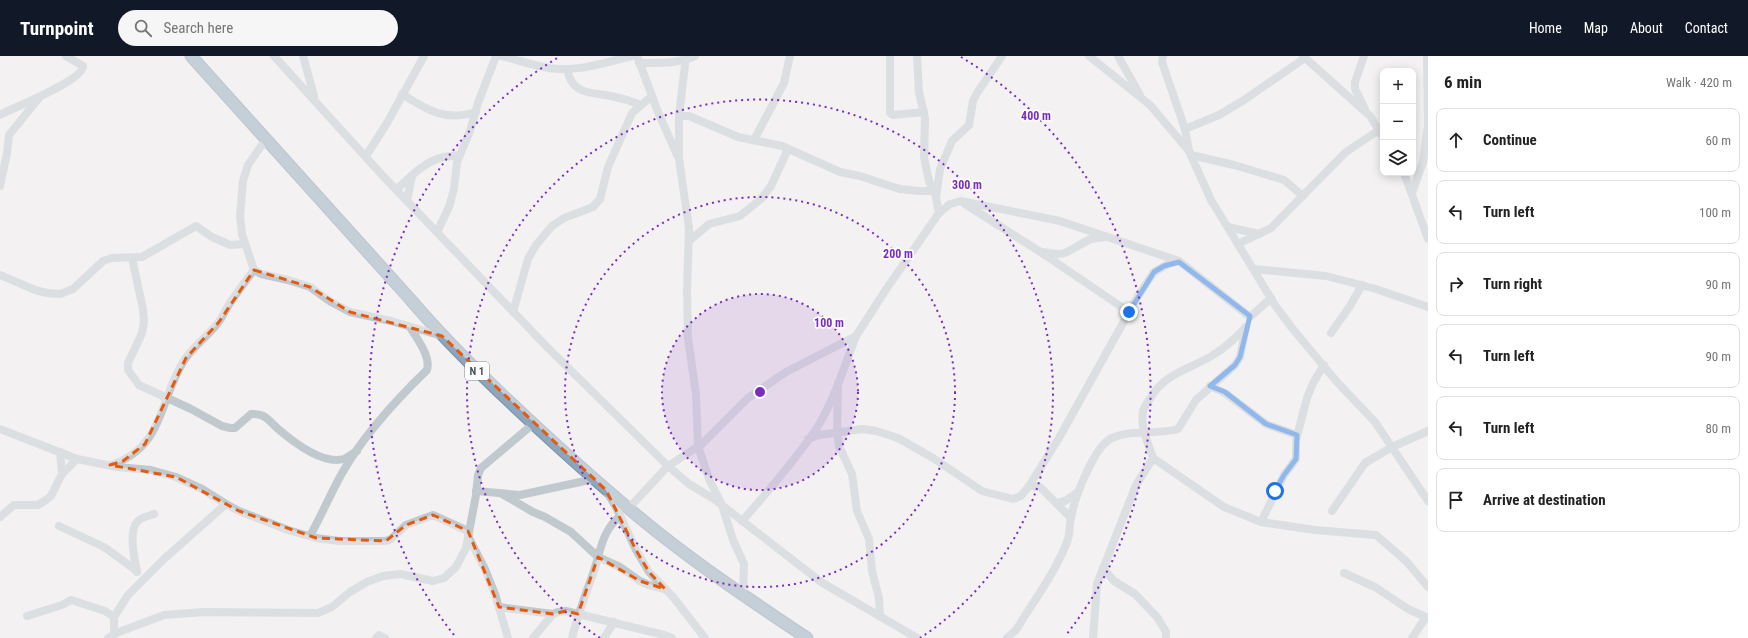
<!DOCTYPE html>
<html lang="en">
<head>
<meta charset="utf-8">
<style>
  :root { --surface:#fff; --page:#f6f6f6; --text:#222; --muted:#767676; --line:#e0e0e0; --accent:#111827 }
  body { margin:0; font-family:"Roboto Condensed",sans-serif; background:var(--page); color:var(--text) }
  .controls { position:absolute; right:12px; top:12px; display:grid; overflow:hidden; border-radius:8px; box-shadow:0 2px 10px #0003 }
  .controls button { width:36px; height:36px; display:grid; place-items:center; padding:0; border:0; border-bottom:1px solid var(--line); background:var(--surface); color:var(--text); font:20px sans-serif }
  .stop { position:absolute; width:12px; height:12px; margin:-9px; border:3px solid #1a73e8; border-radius:50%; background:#fff }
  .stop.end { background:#1a73e8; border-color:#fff; box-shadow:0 1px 4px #0008 }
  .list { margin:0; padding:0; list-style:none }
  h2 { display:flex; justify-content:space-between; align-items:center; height:52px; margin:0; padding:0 16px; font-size:17px }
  h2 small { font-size:13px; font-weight:400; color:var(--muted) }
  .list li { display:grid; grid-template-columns:26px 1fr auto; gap:12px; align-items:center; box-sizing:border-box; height:64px; margin:0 8px 8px; padding:0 8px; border:1px solid var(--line); border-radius:8px }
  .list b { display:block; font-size:15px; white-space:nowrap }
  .list em { font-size:13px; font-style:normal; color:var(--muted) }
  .icon { flex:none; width:22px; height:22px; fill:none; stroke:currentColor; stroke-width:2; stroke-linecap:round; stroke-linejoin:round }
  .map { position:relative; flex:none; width:1428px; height:582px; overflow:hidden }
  header { display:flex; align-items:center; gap:24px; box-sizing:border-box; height:56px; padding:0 20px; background:var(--accent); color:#fff }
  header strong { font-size:19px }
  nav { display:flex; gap:22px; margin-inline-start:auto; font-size:14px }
  .search { width:280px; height:36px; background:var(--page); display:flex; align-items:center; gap:10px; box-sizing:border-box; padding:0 14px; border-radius:22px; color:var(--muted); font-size:15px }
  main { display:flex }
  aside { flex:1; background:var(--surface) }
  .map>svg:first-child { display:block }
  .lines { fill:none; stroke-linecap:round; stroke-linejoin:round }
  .highway-casing { stroke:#7991a7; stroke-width:13 }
  .minor { stroke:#c0c9ce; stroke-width:8 }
  .highway { stroke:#8da6bb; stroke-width:11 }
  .route { stroke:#1a73e8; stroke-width:5 }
  .marked { fill:none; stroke:#e8590c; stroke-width:3; stroke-dasharray:8 5; stroke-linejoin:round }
  .ring { fill:none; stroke:#7b2cbf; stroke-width:2; stroke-dasharray:2 4 }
  .labels { text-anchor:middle; stroke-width:3.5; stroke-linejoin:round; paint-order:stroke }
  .shield { fill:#fff; stroke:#80888e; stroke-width:1 }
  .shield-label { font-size:11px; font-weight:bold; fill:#4a555d }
  .centre { fill:#7b2cbf; stroke:#fff; stroke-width:2 }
  .ring-label { font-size:12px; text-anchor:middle; font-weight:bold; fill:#7b2cbf; stroke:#fff; stroke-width:3.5; stroke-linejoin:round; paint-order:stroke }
</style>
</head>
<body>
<header>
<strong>Turnpoint</strong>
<div class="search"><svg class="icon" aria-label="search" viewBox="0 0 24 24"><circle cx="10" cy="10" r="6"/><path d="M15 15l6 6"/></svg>Search here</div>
<nav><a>Home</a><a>Map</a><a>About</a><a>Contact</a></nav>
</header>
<main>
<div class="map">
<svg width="1428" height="582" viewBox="0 0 1428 582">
  <rect width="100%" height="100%" fill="#f3f1f1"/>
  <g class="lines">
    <defs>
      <path id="highway" d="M 191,0 L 410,243 C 450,290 494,332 540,374 C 578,409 616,443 656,475 C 705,514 756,548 807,582"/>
    </defs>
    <use href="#highway" class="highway-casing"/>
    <g class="minor">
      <polyline points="274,0 382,119 547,291 668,410 689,428 714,443 821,526 917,582"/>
      <polyline points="303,0 314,40"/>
      <path d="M 502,0 C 518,4 542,13 559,13 C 583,14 608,6 632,0"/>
      <polyline points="637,0 658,56 677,99"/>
      <polyline points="686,0 679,60 679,103 689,172 687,235 688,282 696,338 698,390 709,423 722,449 733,484 744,508 743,539"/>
      <polyline points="890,0 890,57 893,59 924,56"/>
      <polyline points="917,0 919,36 925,62 924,101 929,125 935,139"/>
      <polyline points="1089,0 1150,49 1189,95 1211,144 1275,249 1292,272 1337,326 1375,366 1428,445"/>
      <polyline points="1118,0 1140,39"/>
      <polyline points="1163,0 1162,6 1185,73 1189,95"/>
      <polyline points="1303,0 1370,60 1383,81"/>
      <polyline points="1364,0 1355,26 1355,33 1365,53"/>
      <polyline points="1427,0 1428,70"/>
      <path d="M 639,7 C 659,7 677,8 695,0"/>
      <path d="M 567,13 C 572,39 590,36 611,40 C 621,42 631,45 641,49"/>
      <path d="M 402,38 C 428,54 444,66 476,56"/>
      <path d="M 0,59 C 14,51 83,25 83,10 L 66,0"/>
      <polyline points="679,60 689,60 738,81 782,90 840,116 860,120 887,129 900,133 919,135 937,135"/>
      <polyline points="1185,73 1219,59 1244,44 1305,2"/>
      <polyline points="266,83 248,109 243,125 240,160 242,178 254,214 261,218 288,224 310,231 331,246 350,256 391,265 442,280"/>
      <polyline points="754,84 784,27 790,0"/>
      <polyline points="1191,99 1234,109 1284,124 1303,140"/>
      <polyline points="366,100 387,67 424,0"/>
      <polyline points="1404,117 1428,183"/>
      <polyline points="0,130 7,97 9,79 39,42"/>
      <path d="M 397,133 C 409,122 426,104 444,101 C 449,100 454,100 460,99"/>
      <polyline points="1412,137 1423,106 1428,69"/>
      <polyline points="407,145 412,120"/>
      <polyline points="965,148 1039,195 1129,256"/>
      <polyline points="939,157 936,142 940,113 952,85 969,69 973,45 977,37 1002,0"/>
      <polyline points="1228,171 1259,178"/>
      <polyline points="437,176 449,151 454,133 457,106 470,75 478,47 496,0"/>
      <polyline points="689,185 709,168 740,160 761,143 771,130 788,93"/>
      <polyline points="1238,188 1271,172 1346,96 1379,74"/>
      <path d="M 1043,196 C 1069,202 1067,194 1089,184 C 1093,182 1099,182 1104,181"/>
      <path d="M 132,202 L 143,253 L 144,266 L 142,277 L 128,307 L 128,314 L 139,329 L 191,353 L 222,370 L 230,372 L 235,372 L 251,358 C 265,357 268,364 277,372 C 292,385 322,409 344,403 C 348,401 353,397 357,395"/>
      <polyline points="1254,213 1326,220 1376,233 1428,251"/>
      <polyline points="0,219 35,234 47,237 60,238 73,233 103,205 112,202 142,201 196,170 212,181 230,189 244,188"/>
      <polyline points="513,256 528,203 536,189 552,170 564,162 593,151 600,143 608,111 632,57 652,40"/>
      <polyline points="1331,277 1350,250 1362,229"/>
      <polyline points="838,327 837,377 839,390 852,418 857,455 869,483 872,515 879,542 880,561"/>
      <polyline points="1210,330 1225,337 1266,368 1297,379"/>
      <polyline points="0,373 77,403 117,411 151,414 176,421 202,433 226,448 239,455 288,474 316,482 339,485 386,485 391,483 406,469 433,459 468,475"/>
      <polyline points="808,383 819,379 863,373 876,375 898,382 933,402 982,435 1013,443 1021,440 1029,430 1059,382 1138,240 1154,216 1168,208 1179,205"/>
      <polyline points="60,396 62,418"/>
      <polyline points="1153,402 1224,451 1261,466 1315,474 1376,479 1406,505 1428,531"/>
      <path d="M 112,409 C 166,389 158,344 185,303 C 194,290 208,280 218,267 C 223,260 227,251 232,244 C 239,234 246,224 254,214"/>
      <polyline points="1029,430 1040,431 1071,462"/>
      <polyline points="476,435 520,439 594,423"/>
      <polyline points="502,438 533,456 545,461 571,476 598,501 620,511 640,525 649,529 665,533"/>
      <polyline points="608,438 617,453 636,494 649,516 673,541 705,582"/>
      <polyline points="1057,447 1065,445 1078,436"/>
      <polyline points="628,453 668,410 702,388 748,342 786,316 856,280 887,232 939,157 950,148 961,145 1060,165 1179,205 1250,261 1271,242"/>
      <polyline points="1332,455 1365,407 1392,391 1428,375"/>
      <polyline points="0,461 14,449 38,449 46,444 51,440 62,418 77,403"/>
      <path d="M 742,465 C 768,436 793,406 815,375 C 834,346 844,311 856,280"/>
      <polyline points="1261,466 1284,419 1296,403 1296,384 1307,342 1313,327 1324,309"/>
      <polyline points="59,470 104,491 137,515"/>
      <path d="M 310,480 C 321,460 330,439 341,419 C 361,383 397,343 427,314 C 431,300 417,283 410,271"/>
      <polyline points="468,480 485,513 495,538 508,582"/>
      <polyline points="1103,512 1114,525 1135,538 1157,561 1166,576 1166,582"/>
      <path d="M 137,516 C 135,504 128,476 137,466 C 141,461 149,460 154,458"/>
      <polyline points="1344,517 1375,531 1408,553 1428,562"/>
      <polyline points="499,551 553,558"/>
      <polyline points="27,560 62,549 71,544 105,555 114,561"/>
      <polyline points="114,579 114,561 128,539 164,503 226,448"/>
      <polyline points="108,582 119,576 164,559 204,556 318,557 332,551 350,536 367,526 383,520 400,518 433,525 444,522 456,511 466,492 476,439 478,419 481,412 533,368"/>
      <polyline points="376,582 379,579 385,582"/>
      <polyline points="533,582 553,558 558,556 566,555 664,579 672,582"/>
      <path d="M 572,582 C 577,561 584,543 591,523 C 601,499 599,478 620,460"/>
      <polyline points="604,582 614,566"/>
      <path d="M 1007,582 L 1016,574 L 1021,566 C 1036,542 1059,510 1068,483 C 1070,477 1069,469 1071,462 C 1074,443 1094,390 1112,382 C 1132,373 1157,379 1178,373 L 1196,344 L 1235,309 L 1240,301 L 1246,271"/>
      <path d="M 1093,582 L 1097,528 L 1136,429 L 1153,402 C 1149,389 1140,371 1143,357 C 1143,351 1148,346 1151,341 C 1165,317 1191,313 1213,299 C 1226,291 1236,282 1246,271"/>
      <polyline points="1412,582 1426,561"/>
    </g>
    <use href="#highway" class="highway"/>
  </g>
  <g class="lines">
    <polyline class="route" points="1129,256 1154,216 1164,210 1179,206 1250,260 1240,301 1235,309 1210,330 1225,336 1266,368 1297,379 1296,403 1284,419 1275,435"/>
  </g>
  <path d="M0 0H1428V582H0ZM 254,214 L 310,231 L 350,256 L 442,280 L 606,434 L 636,494 L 649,516 L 665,533 L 640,525 L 598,501 L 578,558 L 566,555 L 553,558 L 499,551 L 468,475 L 433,459 L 406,469 L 386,485 L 316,482 L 239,455 L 176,421 L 110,409 L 123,405 L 145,388 L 186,302 L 219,266 Z" fill="#f3f1f1" fill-opacity=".55" fill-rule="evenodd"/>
  <path class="marked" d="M 254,214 L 310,231 L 350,256 L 442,280 L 606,434 L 636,494 L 649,516 L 665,533 L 640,525 L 598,501 L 578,558 L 566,555 L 553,558 L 499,551 L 468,475 L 433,459 L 406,469 L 386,485 L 316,482 L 239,455 L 176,421 L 110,409 L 123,405 L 145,388 L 186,302 L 219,266 Z"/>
  <circle cx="760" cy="336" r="98" fill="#7b2cbf" fill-opacity=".12"/>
  <g class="ring">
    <circle cx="760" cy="336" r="98"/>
    <circle cx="760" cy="336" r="195"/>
    <path d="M600 582A293 293 0 1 1 920 582"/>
    <path d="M454 579A391 391 0 0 1 559 1M961 1A391 391 0 0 1 1066 579"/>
  </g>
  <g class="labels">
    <rect class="shield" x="465" y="306" width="24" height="18" rx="3"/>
    <g class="shield-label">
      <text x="477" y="319">N 1</text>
    </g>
  </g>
  <circle cx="760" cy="336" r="6" class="centre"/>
  <g class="ring-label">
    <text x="1036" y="64">400 m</text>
    <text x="967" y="133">300 m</text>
    <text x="898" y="202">200 m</text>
    <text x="829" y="271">100 m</text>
  </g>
</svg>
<div class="controls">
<button>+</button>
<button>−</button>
<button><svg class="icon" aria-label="layers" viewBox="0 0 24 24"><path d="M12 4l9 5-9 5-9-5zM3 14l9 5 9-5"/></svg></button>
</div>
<div class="stop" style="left:1275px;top:435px"></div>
<div class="stop end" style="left:1129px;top:256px"></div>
</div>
<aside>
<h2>6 min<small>Walk · 420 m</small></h2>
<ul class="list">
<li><svg class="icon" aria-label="ahead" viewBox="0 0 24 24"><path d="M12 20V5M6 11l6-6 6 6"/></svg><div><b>Continue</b></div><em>60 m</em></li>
<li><svg class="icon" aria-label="left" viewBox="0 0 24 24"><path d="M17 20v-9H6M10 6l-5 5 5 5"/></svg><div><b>Turn left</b></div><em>100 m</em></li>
<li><svg class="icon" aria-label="right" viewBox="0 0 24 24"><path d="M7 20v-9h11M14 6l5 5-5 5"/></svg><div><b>Turn right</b></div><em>90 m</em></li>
<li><svg class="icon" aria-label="left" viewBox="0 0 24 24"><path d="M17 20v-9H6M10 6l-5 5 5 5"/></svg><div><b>Turn left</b></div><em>90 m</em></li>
<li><svg class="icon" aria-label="left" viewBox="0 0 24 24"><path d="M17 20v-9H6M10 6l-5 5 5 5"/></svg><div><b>Turn left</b></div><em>80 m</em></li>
<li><svg class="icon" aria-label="arrive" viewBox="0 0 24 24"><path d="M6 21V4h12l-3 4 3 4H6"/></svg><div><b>Arrive at destination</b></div></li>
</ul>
</aside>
</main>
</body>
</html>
